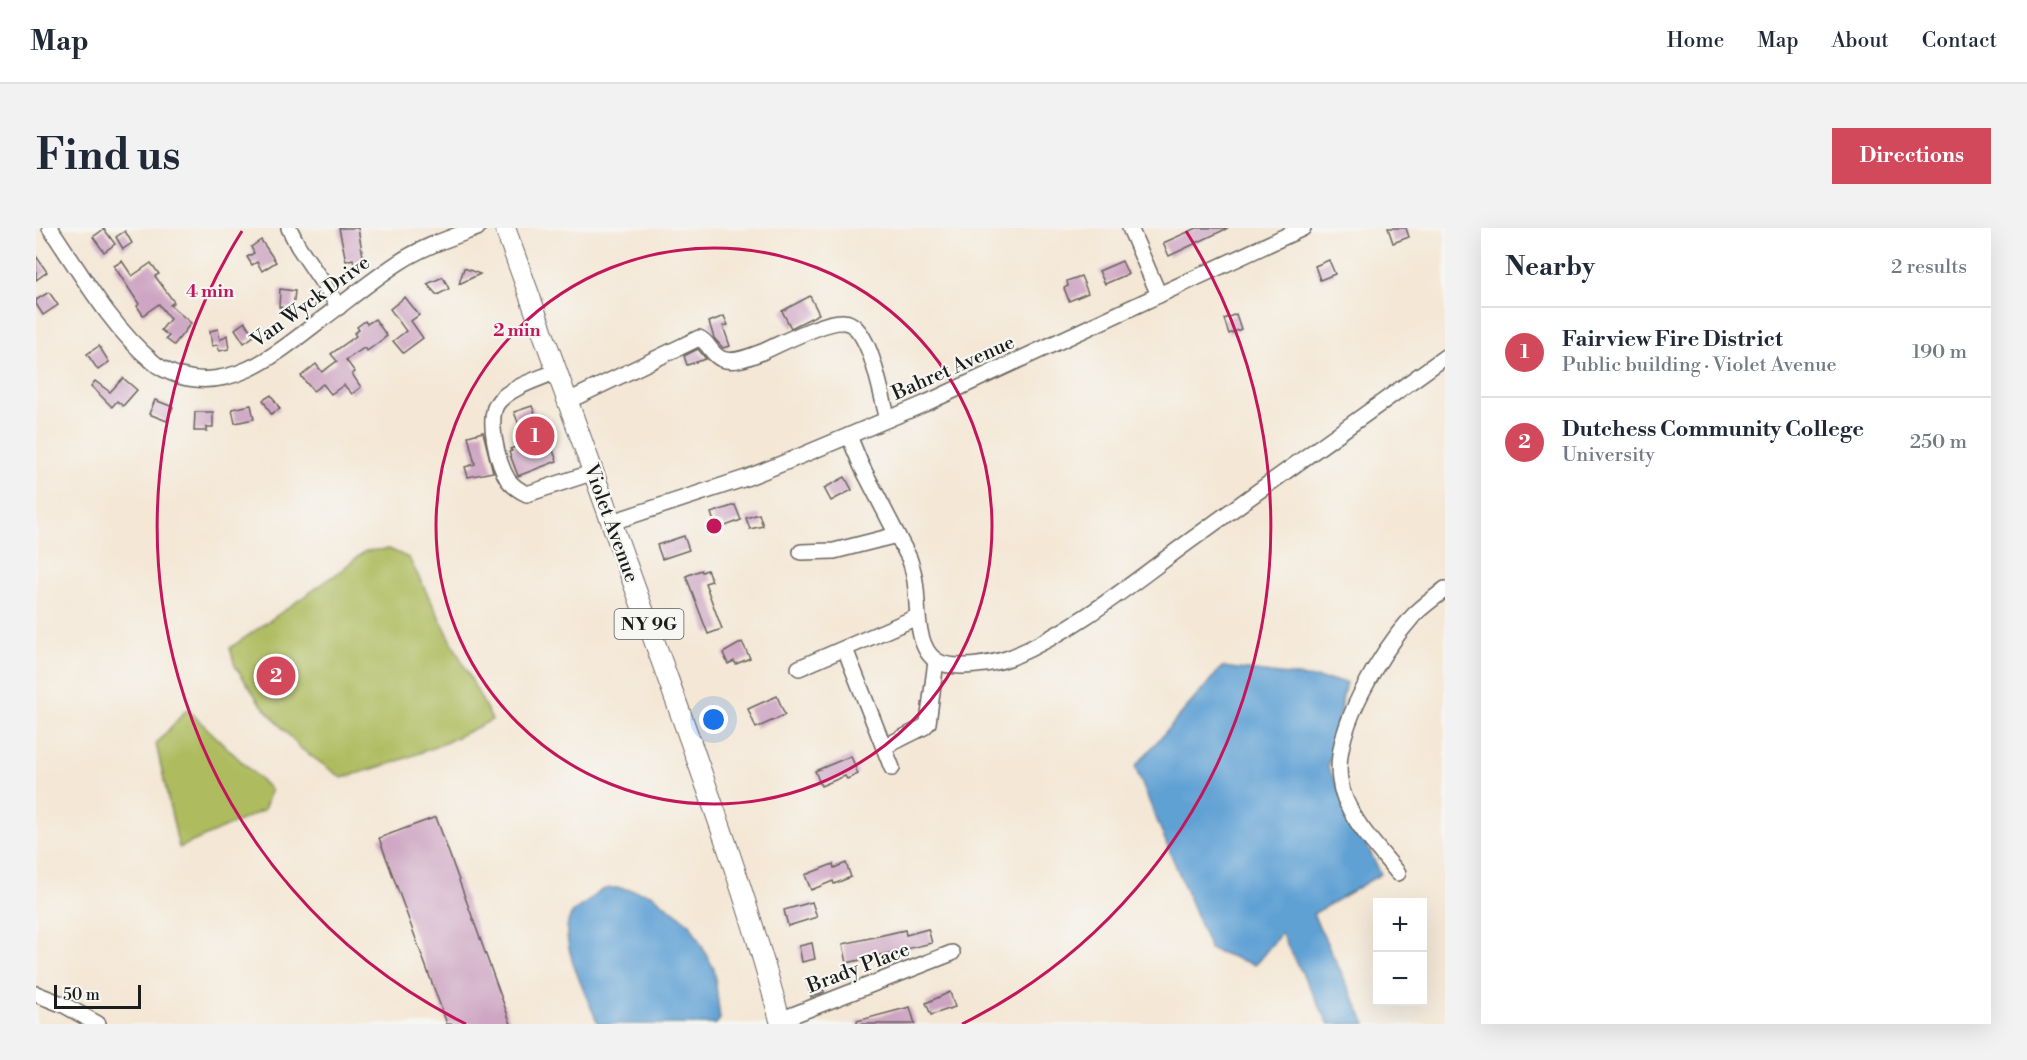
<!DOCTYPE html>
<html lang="en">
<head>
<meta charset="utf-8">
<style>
  :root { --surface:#fff; --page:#f2f2f3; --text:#1f2937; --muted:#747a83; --line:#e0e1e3; --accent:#d1495b }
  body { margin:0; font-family:"Libre Bodoni",serif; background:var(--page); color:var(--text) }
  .controls { position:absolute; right:18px; bottom:18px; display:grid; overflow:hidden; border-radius:0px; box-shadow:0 6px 24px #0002 }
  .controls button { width:54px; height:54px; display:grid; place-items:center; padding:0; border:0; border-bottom:2px solid var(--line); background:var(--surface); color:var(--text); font:30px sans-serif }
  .scale { position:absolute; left:18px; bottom:15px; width:87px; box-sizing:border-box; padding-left:6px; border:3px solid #1c1c1c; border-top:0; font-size:16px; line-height:21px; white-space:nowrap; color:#1c1c1c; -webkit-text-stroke:4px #f6f6f2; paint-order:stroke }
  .you { position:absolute; left:678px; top:492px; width:21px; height:21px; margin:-15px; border:4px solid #fff; border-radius:50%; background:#1a73e8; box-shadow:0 0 0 9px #1a73e833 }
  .badge { display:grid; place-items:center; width:39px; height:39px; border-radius:50%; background:var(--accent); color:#fff; font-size:20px; font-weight:700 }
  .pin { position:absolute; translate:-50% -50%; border:3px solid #fff; box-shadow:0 2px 6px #0006 }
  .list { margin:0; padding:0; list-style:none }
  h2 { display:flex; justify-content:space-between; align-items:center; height:78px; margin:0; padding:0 24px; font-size:26px }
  h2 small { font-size:20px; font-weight:400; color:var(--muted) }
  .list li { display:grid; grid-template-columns:39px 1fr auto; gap:18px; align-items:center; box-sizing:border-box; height:90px; padding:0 24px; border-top:2px solid var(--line) }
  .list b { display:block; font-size:22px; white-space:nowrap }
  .list p { margin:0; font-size:20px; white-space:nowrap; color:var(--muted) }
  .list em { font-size:20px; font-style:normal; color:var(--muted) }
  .map { position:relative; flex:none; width:1409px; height:796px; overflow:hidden; border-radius:0px }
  header { display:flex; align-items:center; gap:36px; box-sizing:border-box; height:84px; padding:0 30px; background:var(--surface); border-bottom:2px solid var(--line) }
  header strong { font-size:28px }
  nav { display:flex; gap:33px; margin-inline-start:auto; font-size:21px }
  .intro { display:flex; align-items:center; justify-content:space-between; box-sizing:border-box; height:144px; padding:0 36px }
  h1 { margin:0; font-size:42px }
  .button { padding:15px 27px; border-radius:0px; background:var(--accent); color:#fff; font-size:21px; font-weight:700 }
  main { display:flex; gap:36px; padding:0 36px }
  aside { flex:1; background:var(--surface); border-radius:0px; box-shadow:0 6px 24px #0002 }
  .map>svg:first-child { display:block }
  .green { fill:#aebc5e; stroke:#656c3d; stroke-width:1.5 }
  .water { fill:#60a1d4; stroke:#3e5e78; stroke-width:1.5 }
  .building { fill:#cda4c2 }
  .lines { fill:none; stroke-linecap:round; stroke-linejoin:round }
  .minor-casing { stroke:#68635d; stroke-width:18 }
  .major-casing { stroke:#68635d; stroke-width:22 }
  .minor { stroke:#fff; stroke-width:15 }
  .major { stroke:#fff; stroke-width:20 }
  .ring { fill:none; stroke:#c2185b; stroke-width:3 }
  .labels { text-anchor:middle; stroke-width:4.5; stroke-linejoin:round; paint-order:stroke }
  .shield { fill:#f6f6f2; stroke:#5d5d5c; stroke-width:1.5 }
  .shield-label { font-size:18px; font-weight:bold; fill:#1c1c1c }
  .street-label { font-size:20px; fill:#1c1c1c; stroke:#f6f6f2 }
  .centre { fill:#c2185b; stroke:#f6f6f2; stroke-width:3 }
  .ring-label { font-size:18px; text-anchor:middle; font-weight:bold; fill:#c2185b; stroke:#f6f6f2; stroke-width:4.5; stroke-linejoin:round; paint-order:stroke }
</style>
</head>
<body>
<header>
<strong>Map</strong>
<nav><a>Home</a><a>Map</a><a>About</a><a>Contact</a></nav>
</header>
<div class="intro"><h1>Find us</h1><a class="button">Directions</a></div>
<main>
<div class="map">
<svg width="1409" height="796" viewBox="0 0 1409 796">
  <rect width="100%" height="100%" fill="#f6f6f2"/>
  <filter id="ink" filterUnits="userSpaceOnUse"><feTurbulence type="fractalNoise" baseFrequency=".0167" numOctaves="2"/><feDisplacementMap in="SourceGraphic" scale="12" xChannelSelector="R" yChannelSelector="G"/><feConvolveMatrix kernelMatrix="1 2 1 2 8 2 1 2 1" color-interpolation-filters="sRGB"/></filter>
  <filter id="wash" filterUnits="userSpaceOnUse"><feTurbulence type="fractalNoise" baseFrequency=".008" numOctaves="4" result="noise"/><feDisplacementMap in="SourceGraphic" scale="24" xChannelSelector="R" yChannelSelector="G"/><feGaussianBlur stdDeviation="1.35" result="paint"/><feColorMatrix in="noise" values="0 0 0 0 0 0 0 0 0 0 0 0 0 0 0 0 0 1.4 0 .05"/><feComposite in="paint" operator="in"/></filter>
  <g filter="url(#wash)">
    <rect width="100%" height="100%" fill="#f4e7d5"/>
    <g class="green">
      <polygon points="353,321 373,330 456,492 407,516 357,535 306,550 264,520 224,475 199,438 194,420 299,347 329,323"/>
      <polygon points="151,481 235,562 228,582 143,620 120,516"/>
    </g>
    <g class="water">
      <polygon points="1186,439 1310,454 1292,539 1345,646 1277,686 1330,796 1293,796 1245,705 1219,737 1174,721 1099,539"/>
      <path d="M 584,660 L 615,666 L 654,696 L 678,741 L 684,791 L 680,796 L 562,796 C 553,772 521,713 534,689 C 537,682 545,678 551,674 C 567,662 562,660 584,660 Z"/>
    </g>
    <g id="blocks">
      <g class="building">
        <polygon points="303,0 322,0 328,34 318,36 317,31 310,33"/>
        <polygon points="1161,0 1192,0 1133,28 1127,15"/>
        <polygon points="1352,0 1370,0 1373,9 1357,15"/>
        <polygon points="68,1 79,16 68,24 57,9"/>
        <polygon points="89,3 96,15 87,21 80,9"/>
        <polygon points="225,12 240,34 226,43 221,34 216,37 211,29 218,25 215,19"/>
        <polygon points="0,28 11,44 0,52"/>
        <polygon points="1293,32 1299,46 1284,52 1279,38"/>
        <polygon points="86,33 96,48 115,35 123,46 119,48 138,74 134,77 155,95 138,117 130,111 133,108 125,102 134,91 123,76 107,87 101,78 103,76 78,38"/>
        <polygon points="1086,33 1092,46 1069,56 1063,43"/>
        <polygon points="428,40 444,46 423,56"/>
        <polygon points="1045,48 1052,65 1033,73 1028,60 1032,58 1031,53"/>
        <polygon points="407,49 413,61 401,67 391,56"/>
        <polygon points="244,61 259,63 257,81 243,79"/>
        <polygon points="13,64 22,77 7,87 0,76 0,72"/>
        <polygon points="774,68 783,86 755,100 746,83"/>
        <polygon points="369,69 383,87 375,93 387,110 367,125 357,113 370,103 354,81"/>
        <polygon points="1200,86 1205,101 1193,106 1188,91"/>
        <polygon points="688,88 692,97 687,98 694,118 687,120 678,110 673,94"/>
        <polygon points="339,91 351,108 331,123 328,120 310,132 319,144 316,146 325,159 316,166 308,157 295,166 287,156 277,163 265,148 280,136 286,144 301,133 295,126 320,108 318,105 323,102 321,99 329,93 331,96"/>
        <polygon points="209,94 218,108 208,115 199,101"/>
        <polygon points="182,101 184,112 191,107 193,121 183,123 182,117 176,118 174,103"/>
        <polygon points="63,118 73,134 62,142 51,126"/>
        <polygon points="662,121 670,131 651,137 648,128"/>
        <polygon points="87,150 101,162 87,178 81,173 76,179 55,158 59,153 74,164"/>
        <polygon points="235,167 244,181 235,186 227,172"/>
        <polygon points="119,172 137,179 131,193 113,186"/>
        <polygon points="215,177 218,191 199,195 196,181"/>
        <polygon points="496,178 505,200 508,199 521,233 482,248 473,224 476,223 474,221 490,215 478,184"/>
        <polygon points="159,184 177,184 177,199 171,199 171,203 158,203"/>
        <polygon points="447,204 457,244 432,249 429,239 439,236 432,208"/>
        <polygon points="809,249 816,262 795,273 788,260"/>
        <polygon points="699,277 705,292 687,299 686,294 679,297 675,285"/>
        <polygon points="723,286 727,298 714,301 710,290"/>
        <polygon points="648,308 653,322 626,331 621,317"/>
        <polygon points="665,342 666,344 671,342 676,353 669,355 686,401 672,406 650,348"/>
        <polygon points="706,414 714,430 700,436 698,433 692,436 687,425"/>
        <polygon points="741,468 749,487 720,500 712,481"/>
        <polygon points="815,528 822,546 811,551 809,548 785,558 779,543"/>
        <polygon points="400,589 475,796 411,796 343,610"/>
        <polygon points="810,635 815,649 798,656 797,653 775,662 769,647 797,636 798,640"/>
        <polygon points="776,674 781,689 752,698 748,682"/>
        <polygon points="892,701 896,715 811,735 807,716 869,702 870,707"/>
        <polygon points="776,715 779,731 766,734 763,718"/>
        <polygon points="784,750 788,764 775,769 771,753"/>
        <polygon points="914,764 919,779 895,787 890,775"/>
        <polygon points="874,779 879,796 821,796 821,793"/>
      </g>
    </g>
  </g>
  <g filter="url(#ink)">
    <use href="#blocks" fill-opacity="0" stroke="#68635d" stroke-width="1.5"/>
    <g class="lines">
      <defs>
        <g id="minor">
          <path d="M 14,0 C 44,44 75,99 116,133 C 123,140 135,145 144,148 C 196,163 239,127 278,97 C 306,77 333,54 362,35 C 386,19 414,10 441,0"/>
          <polyline points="253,0 262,18 303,79"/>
          <polyline points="1094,0 1123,67"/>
          <path d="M 521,143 C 503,151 477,158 463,173 C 449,188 462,236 472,252 C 477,258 484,263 491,266 L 558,244"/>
          <path d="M 532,173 L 663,110 C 673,114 675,127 686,131 C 698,136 715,128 726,124 C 744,116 790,92 808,94 C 835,96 845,170 852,191"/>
          <path d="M 813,208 L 825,237 L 873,330 C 877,341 879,350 880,361 C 882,381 880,421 901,433 C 918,443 958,436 976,429 C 1044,400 1102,350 1162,307 C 1244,247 1327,188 1409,129"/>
          <polyline points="576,294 710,250 755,232 888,176 1267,0"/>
          <polyline points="765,324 798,323 861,307"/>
          <polyline points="809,421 856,540"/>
          <polyline points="763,440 881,389"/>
          <polyline points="848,519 888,499 892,495 900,433"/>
          <path d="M 1362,645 C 1341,619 1308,586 1304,552 C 1296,502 1345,424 1377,388 C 1386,378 1399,370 1409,361"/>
          <polyline points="0,766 28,777 62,796"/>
          <polyline points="744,792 916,725"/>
        </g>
        <path id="major" d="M 469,0 C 521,142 572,284 623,426 C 667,548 712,670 745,796"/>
      </defs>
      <use href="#minor" class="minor-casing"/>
      <use href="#major" class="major-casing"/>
      <use href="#minor" class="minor"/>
      <use href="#major" class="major"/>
    </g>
  </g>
  <g class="ring">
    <circle cx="678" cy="298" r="278"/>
    <path d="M430 796A556 556 0 0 1 206 3M1150 3A556 556 0 0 1 926 796"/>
  </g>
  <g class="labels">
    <rect class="shield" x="578.5" y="381" width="69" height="30" rx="4.5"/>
    <g class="shield-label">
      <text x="613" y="402">NY 9G</text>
    </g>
    <g class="street-label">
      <text transform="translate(274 73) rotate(-36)" y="7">Van Wyck Drive</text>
      <text transform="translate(917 139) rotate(-24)" y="7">Bahret Avenue</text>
      <text transform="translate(576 295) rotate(70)" y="7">Violet Avenue</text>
      <text transform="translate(822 739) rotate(-21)" y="7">Brady Place</text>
    </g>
  </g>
  <circle cx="678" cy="298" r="9" class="centre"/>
  <g class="ring-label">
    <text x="174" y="69">4 min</text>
    <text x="481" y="108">2 min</text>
  </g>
</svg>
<div class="controls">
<button>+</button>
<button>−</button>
</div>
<div class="scale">50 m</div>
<div class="you"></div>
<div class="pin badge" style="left:499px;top:208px">1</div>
<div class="pin badge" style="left:240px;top:448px">2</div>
</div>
<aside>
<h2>Nearby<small>2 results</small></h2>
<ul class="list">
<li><span class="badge">1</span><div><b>Fairview Fire District</b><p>Public building · Violet Avenue</p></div><em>190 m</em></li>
<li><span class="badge">2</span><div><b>Dutchess Community College</b><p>University</p></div><em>250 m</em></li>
</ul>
</aside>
</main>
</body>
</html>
